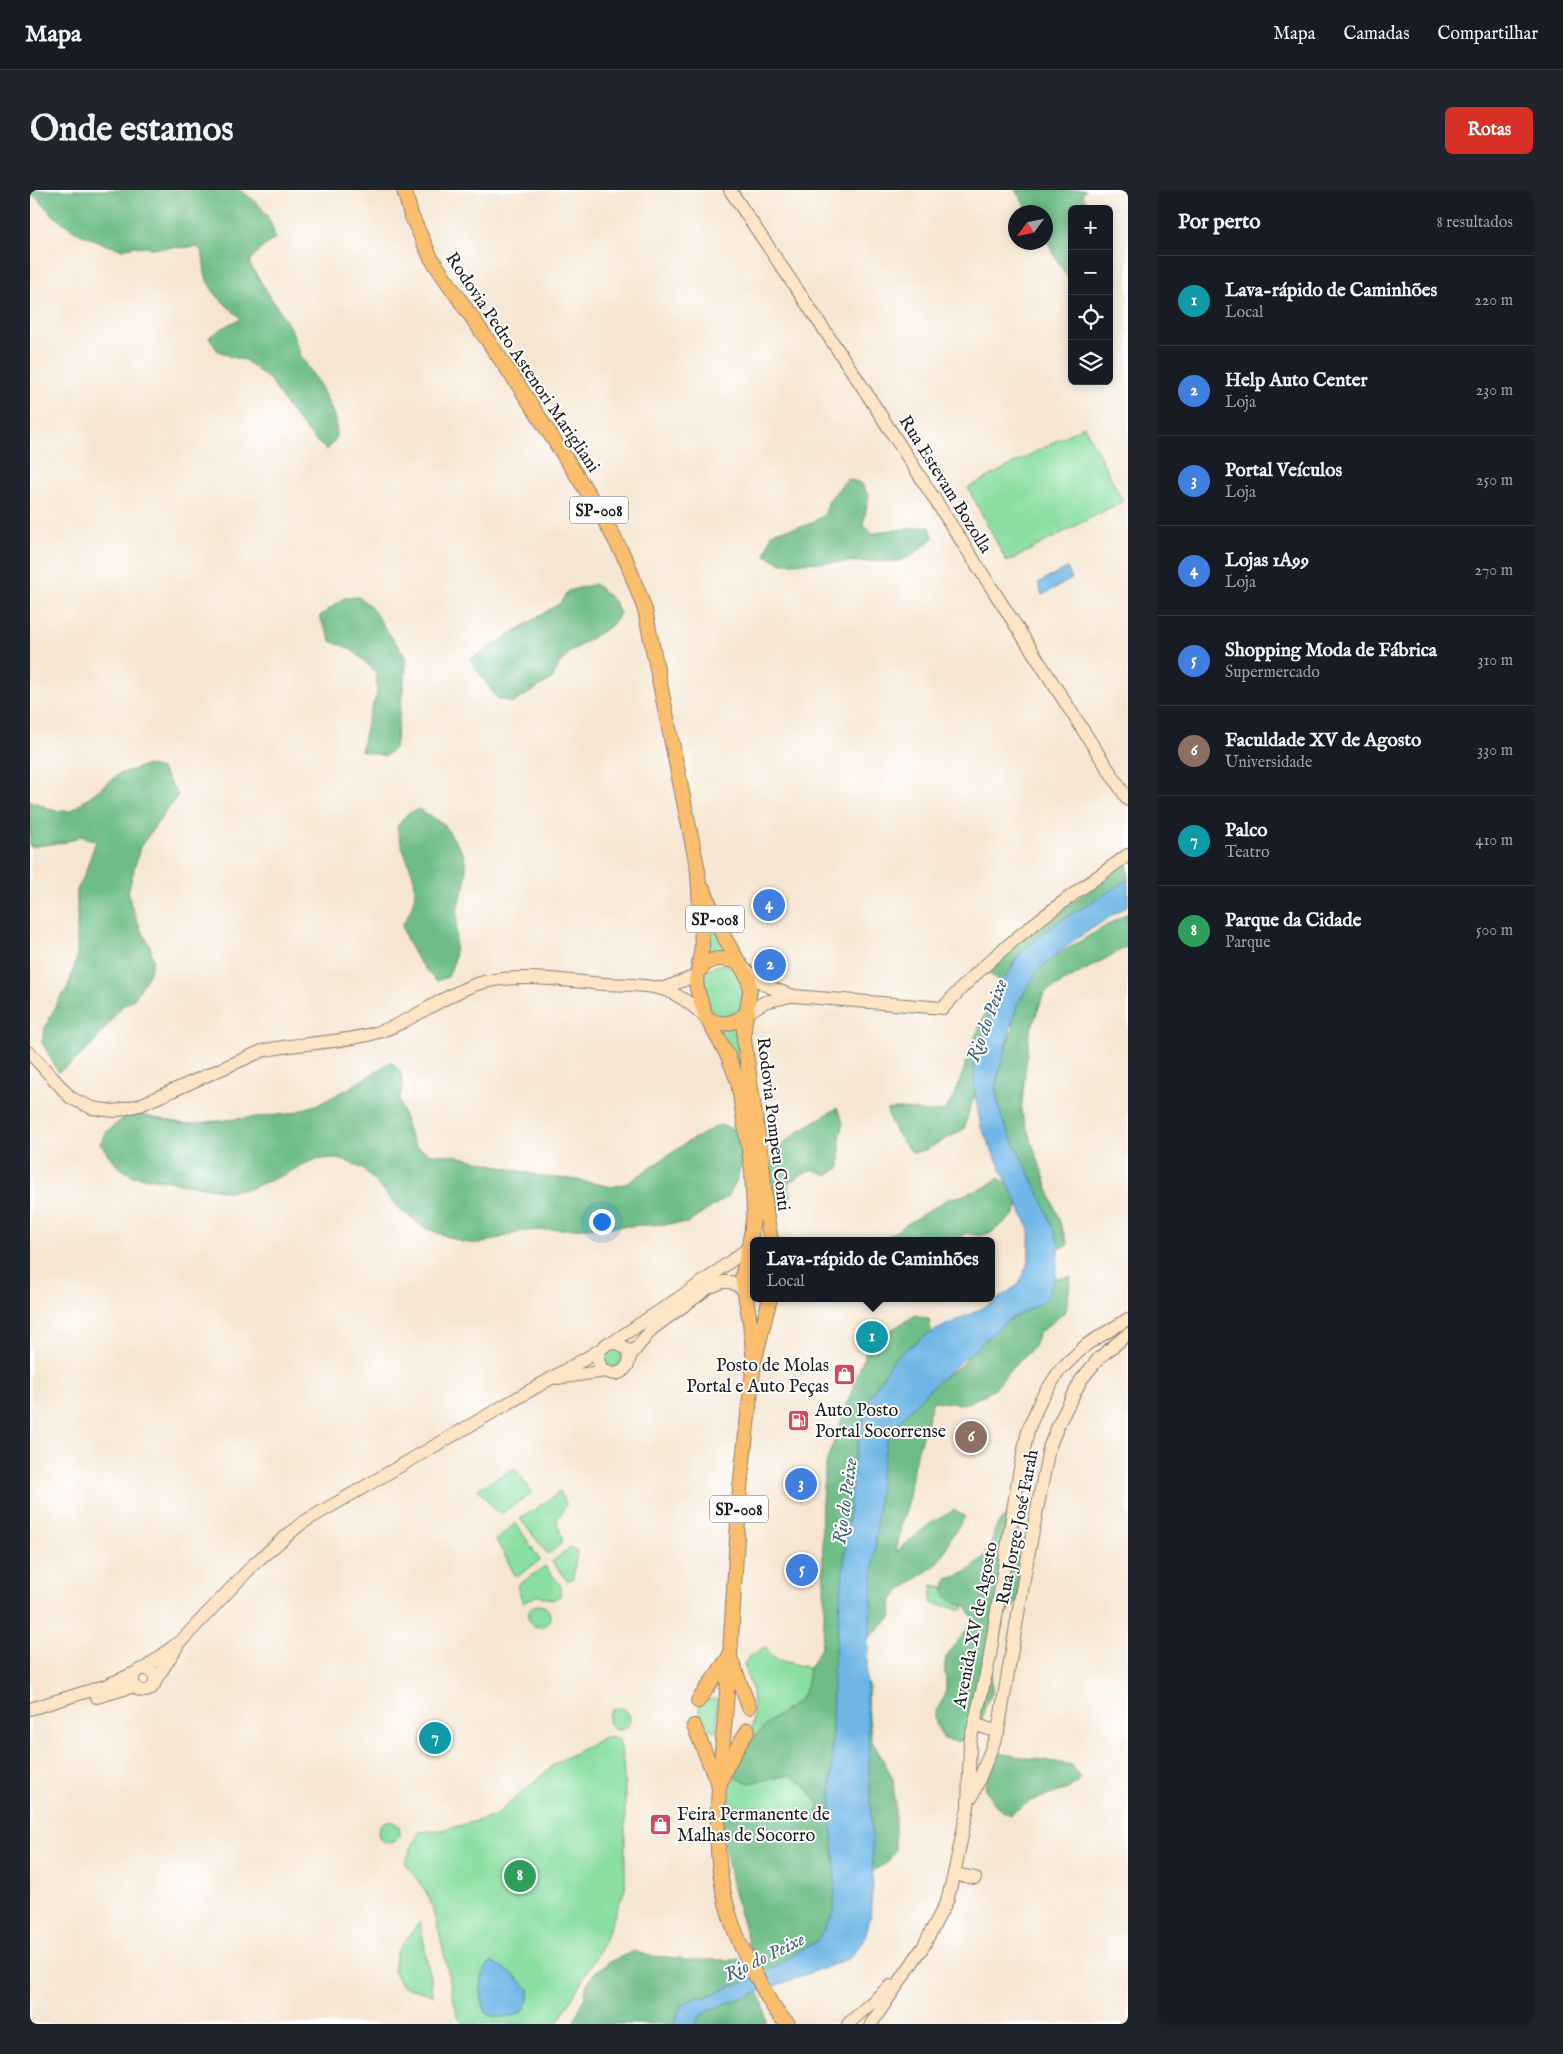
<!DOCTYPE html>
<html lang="pt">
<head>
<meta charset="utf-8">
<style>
  :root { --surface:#171b24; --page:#20242c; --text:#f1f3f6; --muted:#9ea1a6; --line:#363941; --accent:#d93025 }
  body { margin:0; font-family:"IM FELL English",serif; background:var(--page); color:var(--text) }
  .controls { position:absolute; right:15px; top:15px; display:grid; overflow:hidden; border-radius:8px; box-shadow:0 2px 12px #0003 }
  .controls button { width:45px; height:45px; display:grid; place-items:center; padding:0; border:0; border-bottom:1px solid var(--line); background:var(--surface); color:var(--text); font:25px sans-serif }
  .compass { position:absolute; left:978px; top:15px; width:45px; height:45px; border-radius:50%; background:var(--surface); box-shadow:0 2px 12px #0003; rotate:237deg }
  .you { position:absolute; left:571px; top:1031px; width:18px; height:18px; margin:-12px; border:4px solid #fff; border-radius:50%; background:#1a73e8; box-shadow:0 0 0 8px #1a73e833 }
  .badge { display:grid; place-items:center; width:32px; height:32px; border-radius:50%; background:var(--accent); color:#fff; font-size:16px; font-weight:700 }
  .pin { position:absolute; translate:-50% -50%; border:2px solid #fff; box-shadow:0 1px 5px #0006 }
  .popup { position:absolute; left:720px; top:1047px; width:245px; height:65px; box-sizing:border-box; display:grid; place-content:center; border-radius:8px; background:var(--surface); filter:drop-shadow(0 1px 4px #0005); font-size:16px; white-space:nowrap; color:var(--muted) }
  .popup b { font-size:19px; color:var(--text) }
  .popup::after { content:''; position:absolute; left:50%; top:100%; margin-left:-10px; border:10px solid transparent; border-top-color:var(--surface) }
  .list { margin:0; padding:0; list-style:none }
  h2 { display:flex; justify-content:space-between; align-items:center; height:65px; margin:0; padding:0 20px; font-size:21px }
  h2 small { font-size:16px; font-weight:400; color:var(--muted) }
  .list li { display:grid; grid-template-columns:32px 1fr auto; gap:15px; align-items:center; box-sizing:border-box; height:90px; padding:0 20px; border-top:1px solid var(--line) }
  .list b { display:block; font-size:19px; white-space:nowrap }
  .list p { margin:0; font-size:16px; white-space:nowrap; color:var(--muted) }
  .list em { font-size:16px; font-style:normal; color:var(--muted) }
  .icon { flex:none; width:28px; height:28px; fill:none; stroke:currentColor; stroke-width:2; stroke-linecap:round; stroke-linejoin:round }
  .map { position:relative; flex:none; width:1098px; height:1834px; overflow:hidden; border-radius:8px }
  header { display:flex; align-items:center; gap:30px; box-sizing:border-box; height:70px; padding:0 25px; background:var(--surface); border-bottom:1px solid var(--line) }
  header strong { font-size:24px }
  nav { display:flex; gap:28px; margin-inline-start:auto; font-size:18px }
  .intro { display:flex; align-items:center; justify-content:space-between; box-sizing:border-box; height:120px; padding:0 30px }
  h1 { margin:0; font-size:35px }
  .button { padding:12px 22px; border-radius:8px; background:var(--accent); color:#fff; font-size:18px; font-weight:700 }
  main { display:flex; gap:30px; padding:0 30px }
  aside { flex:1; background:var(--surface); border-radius:8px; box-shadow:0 2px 12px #0003 }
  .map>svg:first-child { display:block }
  .green { fill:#89dea1; stroke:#527d5e }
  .forest { fill:#6ebd87; stroke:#456c52 }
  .water { fill:#6db6e5; stroke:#446980 }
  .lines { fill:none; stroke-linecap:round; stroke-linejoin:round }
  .secondary-casing { stroke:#898176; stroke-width:14 }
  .primary-casing { stroke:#898176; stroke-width:16 }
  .secondary { stroke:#fde5c5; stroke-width:12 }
  .primary { stroke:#fabe6d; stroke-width:14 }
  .labels { text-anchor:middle; stroke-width:4; stroke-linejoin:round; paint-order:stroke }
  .shield { fill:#fff; stroke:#606060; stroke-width:1 }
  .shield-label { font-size:16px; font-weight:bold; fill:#1c1c1c }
  .street-label { font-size:18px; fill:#1c1c1c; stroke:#fff }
  .poi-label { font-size:18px; fill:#1c1c1c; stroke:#fff; text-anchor:start }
  .water-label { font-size:19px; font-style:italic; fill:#406176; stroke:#fff }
</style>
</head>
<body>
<header>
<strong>Mapa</strong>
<nav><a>Mapa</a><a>Camadas</a><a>Compartilhar</a></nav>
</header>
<div class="intro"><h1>Onde estamos</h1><a class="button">Rotas</a></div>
<main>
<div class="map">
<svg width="1098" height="1834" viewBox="0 0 1098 1834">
  <rect width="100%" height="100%" fill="#fff"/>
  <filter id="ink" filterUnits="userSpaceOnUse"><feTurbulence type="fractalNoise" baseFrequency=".02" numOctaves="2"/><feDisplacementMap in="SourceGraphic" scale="10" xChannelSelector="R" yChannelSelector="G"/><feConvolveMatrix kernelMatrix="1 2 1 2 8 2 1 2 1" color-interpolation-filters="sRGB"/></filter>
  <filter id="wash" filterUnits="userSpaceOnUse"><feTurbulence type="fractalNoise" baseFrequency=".0096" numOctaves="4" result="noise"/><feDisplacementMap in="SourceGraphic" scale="20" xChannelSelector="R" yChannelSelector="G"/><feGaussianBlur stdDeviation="1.12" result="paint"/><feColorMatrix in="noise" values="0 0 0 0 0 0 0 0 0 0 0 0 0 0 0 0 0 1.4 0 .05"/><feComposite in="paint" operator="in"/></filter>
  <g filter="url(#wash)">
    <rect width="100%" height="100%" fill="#f6e6d1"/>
    <g class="green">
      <polygon points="1054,236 1093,311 977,372 938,298"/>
      <polygon points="675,713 699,765 677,768"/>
      <path d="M 691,774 L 706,777 L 714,789 L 713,816 L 705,826 L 684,827 C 676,813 671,797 675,781 Z"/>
      <polygon points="709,836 714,893 687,837"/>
      <circle cx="584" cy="1168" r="10"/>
      <polygon points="485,1278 502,1303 469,1325 448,1299"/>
      <polygon points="530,1302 536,1314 527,1331 533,1352 518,1364 490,1329"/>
      <polygon points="486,1333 510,1370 488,1386 485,1385 466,1350"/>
      <polygon points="540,1357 547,1361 543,1388 538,1391 522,1372"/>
      <polygon points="515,1376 531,1396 530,1406 522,1410 508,1405 493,1413 487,1396"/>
      <polygon points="903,1395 935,1402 933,1420 901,1413"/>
      <circle cx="509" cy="1426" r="11"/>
      <polygon points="736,1458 743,1468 778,1478 803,1481 801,1628 758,1769 734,1783 710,1725 698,1666 697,1601 699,1578 722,1537 723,1519 722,1501 714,1474 720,1465"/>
      <path d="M 687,1508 L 687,1542 C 673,1536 667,1531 669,1515 L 676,1510 Z"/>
      <circle cx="589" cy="1529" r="11"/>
      <polygon points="575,1547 589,1549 593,1572 595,1604 595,1699 573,1754 527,1834 433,1834 427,1825 410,1745 399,1707 375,1672 389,1642 413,1640 465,1626 526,1573"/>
      <circle cx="359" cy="1642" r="11"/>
      <polygon points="390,1731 403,1805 372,1796 363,1781 366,1763"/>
    </g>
    <g class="forest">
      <path d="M 0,0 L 209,0 C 229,12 241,25 245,48 C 236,56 224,62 219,73 L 262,141 L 271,166 L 291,197 L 306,230 L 306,249 L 297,260 L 285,250 L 258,218 L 241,191 L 215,170 L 201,167 L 187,160 L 179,147 L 199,134 L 211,129 C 200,117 183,106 177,90 C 172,79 177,66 168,57 L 122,58 L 105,56 L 92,59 L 77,55 L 48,43 L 25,27 L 7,8 L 0,4 Z"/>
      <polygon points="985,0 1056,0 1052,4 1060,19 1042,19 1042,87 1037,87 1016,50 1016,22 999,22"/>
      <path d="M 817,289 L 831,293 L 839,306 L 833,334 L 842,344 C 860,338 879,340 899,336 L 904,348 L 881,366 L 868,371 L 752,373 L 735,365 L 742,343 C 752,339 760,339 770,337 C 779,335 788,329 795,324 L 799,310 Z"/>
      <polygon points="565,394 585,412 590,424 582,435 540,462 529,475 523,488 483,513 467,508 440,470 530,413 538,401"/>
      <path d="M 329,407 L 340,416 L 377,469 L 365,557 L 356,566 L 331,561 L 338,528 L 347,504 L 346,483 C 331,468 323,457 302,452 L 289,427 L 314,408 Z"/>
      <polygon points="117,575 131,579 148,605 110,657 98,702 101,715 112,742 120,756 123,770 119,784 104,809 91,817 64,853 41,874 28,882 12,852 15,838 28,811 37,799 47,768 47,700 54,686 66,651 50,646 36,652 0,657 0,610 25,621 41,621 89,584"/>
      <path d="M 389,619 L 414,634 L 434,665 L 436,679 L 435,696 L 428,715 L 424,771 L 418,787 L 406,791 C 389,773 379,760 372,736 C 400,690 375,681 367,637 L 377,624 Z"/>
      <polygon points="1098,659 1098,690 990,763 972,793 954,780 966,766 1083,683 1092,674"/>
      <polygon points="1098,723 1098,756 1014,803 999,845 991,922 1038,1055 1025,1060 1013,1012 972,929 965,897 975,859 984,837 979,829 1001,780"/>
      <path d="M 971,798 L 962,856 L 938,924 L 934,939 L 895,960 L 883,963 C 870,949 861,939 857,920 C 877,916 894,925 914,921 L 922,910 L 934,880 L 937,866 L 962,807 Z"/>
      <polygon points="361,872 370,881 373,895 369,910 379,944 387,957 401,964 423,965 514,987 541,989 582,997 598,993 656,953 689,935 703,939 716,959 706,992 697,1007 658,1033 493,1041 449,1054 432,1052 395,1038 371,1020 333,979 316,971 301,968 284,970 272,975 256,984 219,999 196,1001 139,991 103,986 88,977 70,954 77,941 100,923 156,934 258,924 289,914 321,897"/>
      <path d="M 807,918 L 813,932 L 810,947 L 810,977 L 797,986 L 783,979 L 758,992 L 761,1006 L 752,1017 L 741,1022 C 740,1008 738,993 739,979 C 741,952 787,931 807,918 Z"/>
      <polygon points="969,988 980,996 988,1010 985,1024 962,1042 950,1046 936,1043 924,1051 866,1051 860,1045 917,1009 931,1006 955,997"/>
      <path d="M 1041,1087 L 1036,1121 L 1008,1144 L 1004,1157 L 982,1178 L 965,1199 L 940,1212 L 930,1214 L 903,1211 L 884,1273 L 877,1318 L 872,1332 L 866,1362 L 899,1334 L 924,1320 L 935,1327 L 920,1349 L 915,1362 L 904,1376 L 870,1401 L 861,1413 L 862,1427 L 829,1456 L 833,1483 L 839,1498 L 837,1511 L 842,1551 L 863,1588 L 865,1615 L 865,1660 L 857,1673 L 842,1681 L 810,1742 L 736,1783 L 720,1766 L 717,1748 L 703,1699 L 690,1631 L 715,1617 L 729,1617 L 771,1629 L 785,1628 L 790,1615 L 773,1593 L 760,1585 L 720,1593 L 707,1589 L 701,1577 C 712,1561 725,1546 738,1533 C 748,1523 764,1517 773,1505 C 777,1499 777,1487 779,1479 C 783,1470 790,1463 792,1452 C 800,1391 784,1330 797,1270 L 839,1153 L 886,1125 L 899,1129 L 902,1144 L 864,1187 L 833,1229 L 828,1261 L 852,1258 L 866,1233 L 896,1199 L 931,1175 L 957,1142 L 1015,1108 L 1025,1088 Z"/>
      <path d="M 985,1321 L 990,1333 L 987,1348 L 991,1407 L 973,1428 L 971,1444 L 964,1458 L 961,1472 L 962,1503 L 955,1516 L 948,1545 C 937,1553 927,1552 914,1549 C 893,1516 915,1522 916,1495 C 916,1485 913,1478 916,1468 C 920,1458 929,1451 935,1442 C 938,1438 940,1433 942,1428 L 937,1416 L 923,1413 L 914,1403 L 917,1389 C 936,1385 953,1373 961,1354 C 964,1345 964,1336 972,1329 C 975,1326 981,1323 985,1321 Z"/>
      <path d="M 969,1563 C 993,1568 1017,1570 1042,1575 L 1050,1589 L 1038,1599 L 1000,1611 L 979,1625 C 967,1618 952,1604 956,1589 C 958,1580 965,1571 969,1563 Z"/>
      <path d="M 604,1761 L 620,1766 L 651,1768 L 653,1770 L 701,1770 L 708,1768 C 720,1792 735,1803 736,1832 L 734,1834 L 664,1834 L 664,1822 L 649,1822 L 644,1834 L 543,1834 L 554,1808 L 557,1794 L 565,1782 L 579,1772 Z"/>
    </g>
    <g class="water">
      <polygon points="1037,378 1042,389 1012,405 1008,393"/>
      <polygon points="1098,690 1098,715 1043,751 1007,781 987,815 965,897 972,929 1012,1009 1029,1054 1025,1088 1014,1111 977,1131 897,1201 858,1244 850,1287 836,1487 843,1687 840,1728 834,1750 820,1768 682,1819 670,1826 666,1834 644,1834 652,1815 666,1808 676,1807 734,1783 787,1751 804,1722 805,1677 801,1628 803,1481 824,1272 838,1211 863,1169 896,1145 963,1113 989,1094 999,1071 999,1038 951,937 945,905 944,868 968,800 990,763 1021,737"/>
      <path d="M 462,1772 L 484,1785 L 499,1799 C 502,1825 480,1831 458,1825 C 449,1811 447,1782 462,1772 Z"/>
    </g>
  </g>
  <g filter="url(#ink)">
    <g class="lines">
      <defs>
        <g id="secondary">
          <polyline points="700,0 828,190 1098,610"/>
          <path d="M 713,777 C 730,794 741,799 764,806 L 913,818 C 966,758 1032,712 1098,665"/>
          <polyline points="631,799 663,787 668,782"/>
          <polyline points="718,822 735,812 761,806"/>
          <path d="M 0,863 L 41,908 L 62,918 L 84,921 L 110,915 L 232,861 C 269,852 308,854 345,843 C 381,833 411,806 447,794 C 485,782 536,791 575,794 C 593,795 615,794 632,799 C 649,804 663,816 676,827"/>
          <polyline points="583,1152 677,1089 717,1059"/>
          <polyline points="600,1166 622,1139 678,1098 693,1092 701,1092 712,1098"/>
          <polyline points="527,1188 576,1181"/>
          <path d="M 114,1479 L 153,1449 L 226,1372 L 272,1333 L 570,1160 L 578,1153 L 588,1153 L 598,1160 C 602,1171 598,1180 586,1184 C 572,1183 565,1173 570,1160"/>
          <circle cx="114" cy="1490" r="11"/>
          <polyline points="125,1491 147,1457"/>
          <polyline points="67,1507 105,1496"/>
          <polyline points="0,1519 75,1496 107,1482"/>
          <polyline points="944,1534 968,1542"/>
          <polyline points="942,1607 968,1542 996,1377 1019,1258 1030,1231 1051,1190 1069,1168 1098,1144"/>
          <polyline points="924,1684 945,1688"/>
          <polyline points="818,1834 860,1796"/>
          <polyline points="841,1834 893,1757 917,1711 924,1684 938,1617 940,1552 959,1471 988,1289 998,1240 1011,1209 1030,1180 1056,1155 1098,1129"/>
        </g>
        <g id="primary">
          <polyline points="374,0 381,25 401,68 489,196 569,320 597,372 615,420 668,681 672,756 666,792 668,803 676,827 698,866 708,892 722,980 724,1021 721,1045 712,1088 720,1131 724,1172"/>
          <polyline points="674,700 690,740 719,790 720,800 714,838 714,850 733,981 736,1023 741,1051"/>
          <path d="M 668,782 C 679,766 693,767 710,773"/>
          <path d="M 676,827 C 691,838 705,834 718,822"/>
          <polyline points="702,1472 719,1517"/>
          <polyline points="668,1511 699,1467"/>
          <polyline points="664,1536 689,1596"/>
          <path d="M 718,1540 C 708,1556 693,1579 689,1598 C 688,1608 688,1619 688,1629 C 685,1690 699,1740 730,1793 C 738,1808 745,1823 758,1834"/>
          <polyline points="689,1598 700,1466 710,1298 724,1172 740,1108"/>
        </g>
      </defs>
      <use href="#secondary" class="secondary-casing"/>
      <use href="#primary" class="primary-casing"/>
      <use href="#secondary" class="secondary"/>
      <use href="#primary" class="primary"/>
    </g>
  </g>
  <defs>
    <symbol id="shop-square" viewBox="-11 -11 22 22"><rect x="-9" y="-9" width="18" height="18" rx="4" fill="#d1495b" stroke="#fff"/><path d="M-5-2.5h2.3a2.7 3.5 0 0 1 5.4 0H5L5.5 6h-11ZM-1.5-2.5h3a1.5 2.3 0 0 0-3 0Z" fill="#fff"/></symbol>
    <symbol id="fuel-square" viewBox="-11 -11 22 22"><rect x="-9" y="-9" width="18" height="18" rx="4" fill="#d1495b" stroke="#fff"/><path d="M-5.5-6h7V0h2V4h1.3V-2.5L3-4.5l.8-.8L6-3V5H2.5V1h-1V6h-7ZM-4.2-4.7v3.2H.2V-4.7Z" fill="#fff"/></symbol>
  </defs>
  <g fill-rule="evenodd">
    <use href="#shop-square" x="802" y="1172" width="25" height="25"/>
    <use href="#fuel-square" x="756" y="1218" width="25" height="25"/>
    <use href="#shop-square" x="618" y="1622" width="25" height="25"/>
  </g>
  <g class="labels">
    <g class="shield">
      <rect x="540" y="306.5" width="58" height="27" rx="4"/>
      <rect x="656" y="715.5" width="58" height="27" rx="4"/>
      <rect x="680" y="1305.5" width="58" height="27" rx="4"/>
    </g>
    <g class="shield-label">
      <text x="569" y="326">SP-008</text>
      <text x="685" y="735">SP-008</text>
      <text x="709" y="1325">SP-008</text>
    </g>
    <g class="street-label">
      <text transform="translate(493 172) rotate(56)" y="6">Rodovia Pedro Astenori Marigliani</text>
      <text transform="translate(916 294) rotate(58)" y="6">Rua Estevam Bozolla</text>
      <text transform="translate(744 934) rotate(83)" y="6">Rodovia Pompeu Conti</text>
      <text transform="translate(987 1337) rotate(-79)" y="6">Rua Jorge José Farah</text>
      <text transform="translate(945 1435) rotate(-79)" y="6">Avenida XV de Agosto</text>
    </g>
    <g class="poi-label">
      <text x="799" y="1181" text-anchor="end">Posto de Molas<tspan x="799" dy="21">Portal e Auto Peças</tspan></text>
      <text x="785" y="1226">Auto Posto<tspan x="785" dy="21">Portal Socorrense</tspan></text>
      <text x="647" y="1630">Feira Permanente de<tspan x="647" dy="21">Malhas de Socorro</tspan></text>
    </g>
    <g class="water-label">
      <text transform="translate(956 830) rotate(-70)" y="7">Rio do Peixe</text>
      <text transform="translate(814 1311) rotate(-82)" y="7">Rio do Peixe</text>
      <text transform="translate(734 1766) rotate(-26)" y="7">Rio do Peixe</text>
    </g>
  </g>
</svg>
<div class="controls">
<button>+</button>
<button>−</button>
<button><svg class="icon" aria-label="locate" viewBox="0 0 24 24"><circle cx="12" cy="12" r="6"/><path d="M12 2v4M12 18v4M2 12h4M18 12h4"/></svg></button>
<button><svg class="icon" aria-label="layers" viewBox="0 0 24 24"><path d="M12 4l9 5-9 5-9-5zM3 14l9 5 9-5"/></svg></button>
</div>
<svg class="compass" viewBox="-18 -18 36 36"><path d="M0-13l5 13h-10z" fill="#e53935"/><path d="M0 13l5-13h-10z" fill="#9ea1a6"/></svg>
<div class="you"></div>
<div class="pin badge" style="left:842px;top:1147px;background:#0f9aa8">1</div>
<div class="popup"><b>Lava-rápido de Caminhões</b>Local</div>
<div class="pin badge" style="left:740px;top:775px;background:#3f7fe0">2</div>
<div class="pin badge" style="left:771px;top:1294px;background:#3f7fe0">3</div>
<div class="pin badge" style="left:739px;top:715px;background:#3f7fe0">4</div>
<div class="pin badge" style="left:772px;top:1380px;background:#3f7fe0">5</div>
<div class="pin badge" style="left:941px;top:1247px;background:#8d6e63">6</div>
<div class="pin badge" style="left:405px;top:1548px;background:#0f9aa8">7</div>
<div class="pin badge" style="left:490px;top:1686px;background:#2e9e5b">8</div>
</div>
<aside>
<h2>Por perto<small>8 resultados</small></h2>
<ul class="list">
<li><span class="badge" style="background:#0f9aa8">1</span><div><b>Lava-rápido de Caminhões</b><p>Local</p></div><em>220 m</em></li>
<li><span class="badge" style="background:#3f7fe0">2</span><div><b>Help Auto Center</b><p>Loja</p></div><em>230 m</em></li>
<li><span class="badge" style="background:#3f7fe0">3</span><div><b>Portal Veículos</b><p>Loja</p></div><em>250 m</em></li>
<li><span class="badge" style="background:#3f7fe0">4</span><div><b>Lojas 1A99</b><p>Loja</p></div><em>270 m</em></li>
<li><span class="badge" style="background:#3f7fe0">5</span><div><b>Shopping Moda de Fábrica</b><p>Supermercado</p></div><em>310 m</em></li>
<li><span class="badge" style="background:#8d6e63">6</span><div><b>Faculdade XV de Agosto</b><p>Universidade</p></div><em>330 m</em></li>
<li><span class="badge" style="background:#0f9aa8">7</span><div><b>Palco</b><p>Teatro</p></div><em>410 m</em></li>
<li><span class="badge" style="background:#2e9e5b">8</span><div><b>Parque da Cidade</b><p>Parque</p></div><em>500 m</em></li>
</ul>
</aside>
</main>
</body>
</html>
